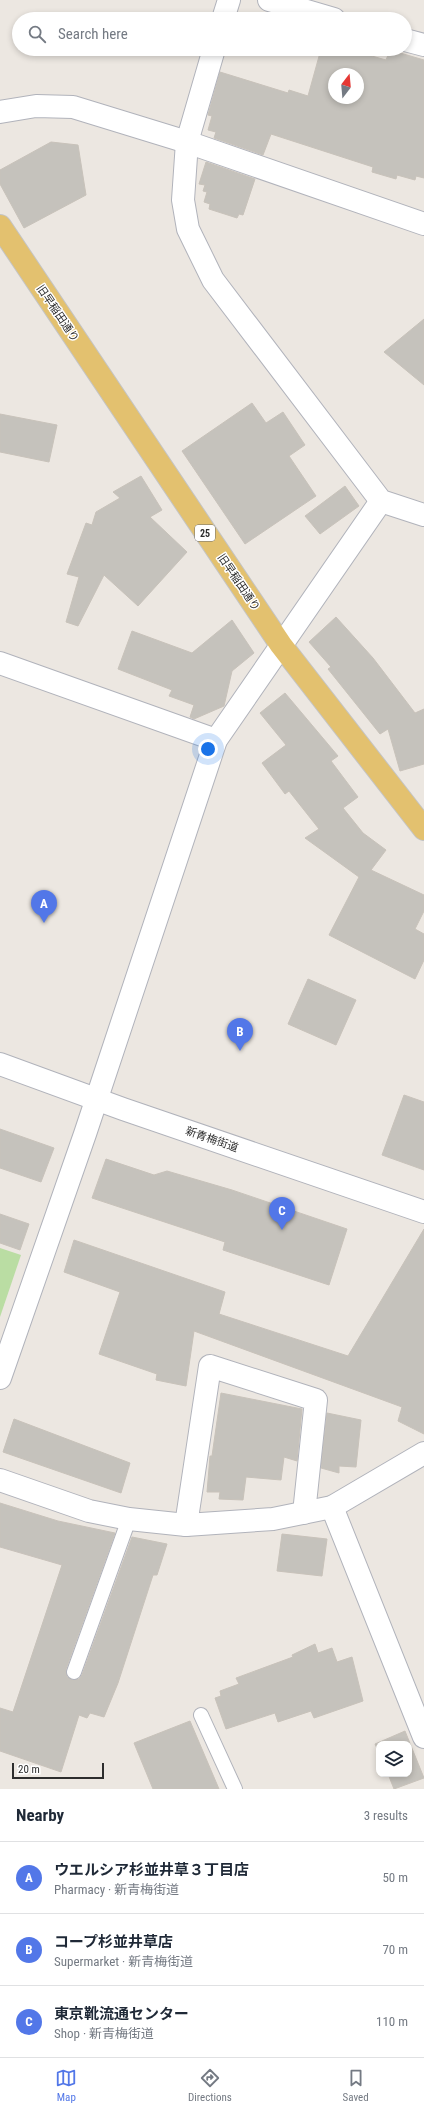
<!DOCTYPE html>
<html lang="en">
<head>
<meta charset="utf-8">
<style>
  :root { --surface:#fff; --page:#f2f2f3; --text:#1f2937; --muted:#747a83; --line:#e0e1e3; --accent:#5277e8 }
  body { margin:0; font-family:"Roboto Condensed","Noto Sans JP",sans-serif; background:var(--page); color:var(--text) }
  .controls { position:absolute; right:12px; bottom:12px; display:grid; overflow:hidden; border-radius:8px; box-shadow:0 2px 6px #0003 }
  .controls button { width:36px; height:36px; display:grid; place-items:center; padding:0; border:0; border-bottom:1px solid var(--line); background:var(--surface); color:var(--text); font:20px sans-serif }
  .compass { position:absolute; left:328px; top:68px; width:36px; height:36px; border-radius:50%; background:var(--surface); box-shadow:0 2px 6px #0003; rotate:16deg }
  .scale { position:absolute; left:12px; bottom:10px; width:92px; box-sizing:border-box; padding-left:4px; border:2px solid #2d2d2d; border-top:0; font-size:11px; line-height:14px; white-space:nowrap; color:#2d2d2d; -webkit-text-stroke:3px #fff; paint-order:stroke }
  .you { position:absolute; left:208px; top:749px; width:14px; height:14px; margin:-10px; border:3px solid #fff; border-radius:50%; background:#1a73e8; box-shadow:0 0 0 6px #1a73e833 }
  .badge { display:grid; place-items:center; width:26px; height:26px; border-radius:50%; background:var(--accent); color:#fff; font-size:13px; font-weight:700 }
  .pin { position:absolute; translate:-50% -33px; filter:drop-shadow(0 1px 2px #0008) }
  .pin::after { content:''; position:absolute; top:21px; width:14px; height:12px; background:inherit; clip-path:polygon(0 0,100% 0,50% 100%) }
  .list { margin:0; padding:0; list-style:none }
  h2 { display:flex; justify-content:space-between; align-items:center; height:52px; margin:0; padding:0 16px; font-size:17px }
  h2 small { font-size:13px; font-weight:400; color:var(--muted) }
  .list li { display:grid; grid-template-columns:26px 1fr auto; gap:12px; align-items:center; box-sizing:border-box; height:72px; padding:0 16px; border-top:1px solid var(--line) }
  .list b { display:block; font-size:15px; white-space:nowrap }
  .list p { margin:0; font-size:13px; white-space:nowrap; color:var(--muted) }
  .list em { font-size:13px; font-style:normal; color:var(--muted) }
  .icon { flex:none; width:22px; height:22px; fill:none; stroke:currentColor; stroke-width:2; stroke-linecap:round; stroke-linejoin:round }
  .map { position:relative; flex:none; width:424px; height:1789px; overflow:hidden }
  .search { position:absolute; background:var(--surface); box-shadow:0 2px 6px #0003; left:12px; right:12px; top:12px; height:44px; display:flex; align-items:center; gap:10px; box-sizing:border-box; padding:0 14px; border-radius:22px; color:var(--muted); font-size:15px }
  .sheet { height:268px; background:var(--surface) }
  nav { display:flex; justify-content:space-around; align-items:center; box-sizing:border-box; height:56px; border-top:1px solid var(--line); background:var(--surface); font-size:11px; color:var(--muted) }
  nav a { display:grid; justify-items:center; gap:2px }
  nav .on { color:var(--accent) }
  .map>svg:first-child { display:block }
  .green { fill:#badda3 }
  .building { fill:#c5c2bc; stroke:#c8c2ba; fill-rule:evenodd }
  .lines { fill:none; stroke-linecap:round; stroke-linejoin:round }
  .service-casing { stroke:#b1b3bb; stroke-width:16 }
  .minor-casing { stroke:#b1b3bb; stroke-width:24 }
  .secondary-casing { stroke:#b1b3bb; stroke-width:24 }
  .primary-casing { stroke:#c4c4c4; stroke-width:24 }
  .service { stroke:#fff; stroke-width:14 }
  .minor { stroke:#fff; stroke-width:22 }
  .secondary { stroke:#fff; stroke-width:22 }
  .primary { stroke:#e3c16f; stroke-width:22 }
  .labels { text-anchor:middle; stroke-width:3; stroke-linejoin:round; paint-order:stroke }
  .shield { fill:#fff; stroke:#6c6c6c; stroke-width:1 }
  .shield-label { font-size:10px; font-weight:bold; fill:#2d2d2d }
  .street-label { font-size:11px; fill:#2d2d2d; stroke:#fff }
</style>
</head>
<body>
<div class="map">
<svg width="424" height="1789" viewBox="0 0 424 1789">
  <rect width="100%" height="100%" fill="#ece7e1"/>
  <polygon class="green" points="0,1248 21,1255 0,1317"/>
  <g class="building">
    <path d="M 321,49 L 347,49 L 386,60 L 390,50 L 424,60 L 424,178 L 416,176 L 415,180 L 397,175 L 396,179 L 372,172 L 373,167 L 271,134 L 263,155 L 214,138 L 216,132 L 208,130 L 212,116 L 208,115 L 220,72 L 288,93 L 289,90 L 308,96 ZM 334,74 L 358,74 L 358,98 L 334,98 Z"/>
    <polygon points="51,142 78,145 86,195 24,228 0,184 0,170"/>
    <polygon points="206,162 255,179 243,215 239,214 237,218 209,209 210,204 204,202 207,192 203,191 205,185 199,184"/>
    <polygon points="424,319 424,385 384,352"/>
    <polygon points="252,403 266,423 283,412 305,445 289,456 316,496 245,544 182,451"/>
    <polygon points="0,414 57,425 49,462 0,452"/>
    <polygon points="141,476 162,510 150,517 187,552 138,606 104,575 78,626 66,622 79,577 67,574 86,523 92,525 96,512 120,498 113,492"/>
    <polygon points="345,486 359,506 320,534 305,516"/>
    <polygon points="336,617 373,658 415,713 424,709 424,764 400,771 388,729 380,734 328,669 331,667 309,642"/>
    <polygon points="232,620 254,653 232,671 224,706 194,719 190,717 194,705 169,696 172,690 118,669 132,631 192,653"/>
    <polygon points="285,693 338,756 331,761 358,797 343,808 363,833 386,850 371,870 424,895 424,911 415,929 424,934 424,960 415,979 329,935 359,877 305,838 319,829 289,791 285,794 262,763 286,745 260,713"/>
    <polygon points="308,979 356,1000 336,1045 288,1024"/>
    <polygon points="404,1095 424,1102 424,1170 382,1155"/>
    <polygon points="0,1129 54,1148 41,1182 0,1168"/>
    <polygon points="106,1159 154,1175 167,1171 232,1190 347,1229 329,1285 223,1250 225,1242 92,1198"/>
    <polygon points="0,1214 29,1224 20,1250 0,1243"/>
    <polygon points="424,1229 424,1434 398,1421 402,1407 194,1331 186,1386 156,1380 157,1374 99,1354 120,1292 64,1272 74,1240 225,1292 219,1314 348,1356"/>
    <polygon points="221,1393 302,1409 297,1461 284,1457 281,1480 246,1477 243,1500 219,1499 220,1492 207,1492 210,1456 212,1456"/>
    <polygon points="327,1413 361,1420 356,1467 339,1466 339,1473 321,1468"/>
    <polygon points="14,1419 130,1463 121,1493 3,1452"/>
    <polygon points="0,1503 58,1521 115,1533 66,1669 67,1677 72,1680 79,1679 82,1675 132,1537 167,1544 157,1575 153,1575 118,1683 104,1717 90,1713 87,1718 79,1715 61,1772 0,1751 0,1708 13,1712 62,1565 0,1547"/>
    <polygon points="282,1534 327,1539 322,1576 277,1571"/>
    <polygon points="315,1644 318,1653 332,1648 337,1662 352,1657 363,1701 314,1718 311,1711 278,1722 275,1713 226,1729 215,1698 221,1696 220,1691 239,1684 236,1678 293,1657 292,1655"/>
    <polygon points="190,1721 219,1789 153,1789 134,1743"/>
    <polygon points="405,1731 424,1778 394,1789 388,1774 409,1774 409,1744 379,1744 379,1753 375,1744"/>
  </g>
  <g class="lines">
    <defs>
      <g id="service">
        <polyline points="74,1672 129,1519"/>
        <polyline points="201,1715 235,1789"/>
      </g>
      <g id="minor">
        <polyline points="269,0 334,19"/>
        <polyline points="223,19 229,0"/>
        <polyline points="405,40 424,45"/>
        <polyline points="214,49 187,142 183,200 188,229 213,280 381,501 424,515"/>
        <polyline points="0,112 36,106 73,107 187,142 424,224"/>
        <polyline points="0,663 216,740"/>
        <polyline points="0,1378 85,1134 216,740 381,501"/>
        <polyline points="0,1480 89,1511 129,1519 186,1525 273,1519 332,1507 424,1453"/>
        <polyline points="332,1507 424,1737"/>
        <polyline points="186,1525 210,1366 316,1400 304,1513"/>
      </g>
      <polyline id="secondary" points="0,1064 123,1109 424,1212"/>
      <polyline id="primary" points="0,226 281,645 424,829"/>
    </defs>
    <use href="#service" class="service-casing"/>
    <use href="#minor" class="minor-casing"/>
    <use href="#secondary" class="secondary-casing"/>
    <use href="#primary" class="primary-casing"/>
    <use href="#service" class="service"/>
    <use href="#minor" class="minor"/>
    <use href="#secondary" class="secondary"/>
    <use href="#primary" class="primary"/>
  </g>
  <g class="labels">
    <rect class="shield" x="195" y="525" width="20" height="16" rx="3"/>
    <g class="shield-label">
      <text x="205" y="537">25</text>
    </g>
    <g class="street-label">
      <text transform="translate(58 313) rotate(56)" y="4">旧早稲田通り</text>
      <text transform="translate(239 582) rotate(56)" y="4">旧早稲田通り</text>
      <text transform="translate(212 1139) rotate(19)" y="4">新青梅街道</text>
    </g>
  </g>
</svg>
<div class="controls">
<button><svg class="icon" aria-label="layers" viewBox="0 0 24 24"><path d="M12 4l9 5-9 5-9-5zM3 14l9 5 9-5"/></svg></button>
</div>
<svg class="compass" viewBox="-18 -18 36 36"><path d="M0-13l5 13h-10z" fill="#e53935"/><path d="M0 13l5-13h-10z" fill="#747a83"/></svg>
<div class="scale">20 m</div>
<div class="you"></div>
<div class="pin badge" style="left:44px;top:923px">A</div>
<div class="pin badge" style="left:240px;top:1051px">B</div>
<div class="pin badge" style="left:282px;top:1230px">C</div>
<div class="search"><svg class="icon" aria-label="search" viewBox="0 0 24 24"><circle cx="10" cy="10" r="6"/><path d="M15 15l6 6"/></svg>Search here</div>
</div>
<section class="sheet">
<h2>Nearby<small>3 results</small></h2>
<ul class="list">
<li><span class="badge">A</span><div><b>ウエルシア杉並井草３丁目店</b><p>Pharmacy · 新青梅街道</p></div><em>50 m</em></li>
<li><span class="badge">B</span><div><b>コープ杉並井草店</b><p>Supermarket · 新青梅街道</p></div><em>70 m</em></li>
<li><span class="badge">C</span><div><b>東京靴流通センター</b><p>Shop · 新青梅街道</p></div><em>110 m</em></li>
</ul>
</section>
<nav>
<a class="on"><svg class="icon" aria-label="map" viewBox="0 0 24 24"><path d="M3 6l6-2 6 2 6-2v14l-6 2-6-2-6 2zM9 4v14M15 6v14"/></svg>Map</a>
<a><svg class="icon" aria-label="directions" viewBox="0 0 24 24"><path d="M12 3l9 9-9 9-9-9zM9 14v-3h6M13 9l2 2-2 2"/></svg>Directions</a>
<a><svg class="icon" aria-label="saved" viewBox="0 0 24 24"><path d="M7 4h10v16l-5-4-5 4z"/></svg>Saved</a>
</nav>
</body>
</html>
